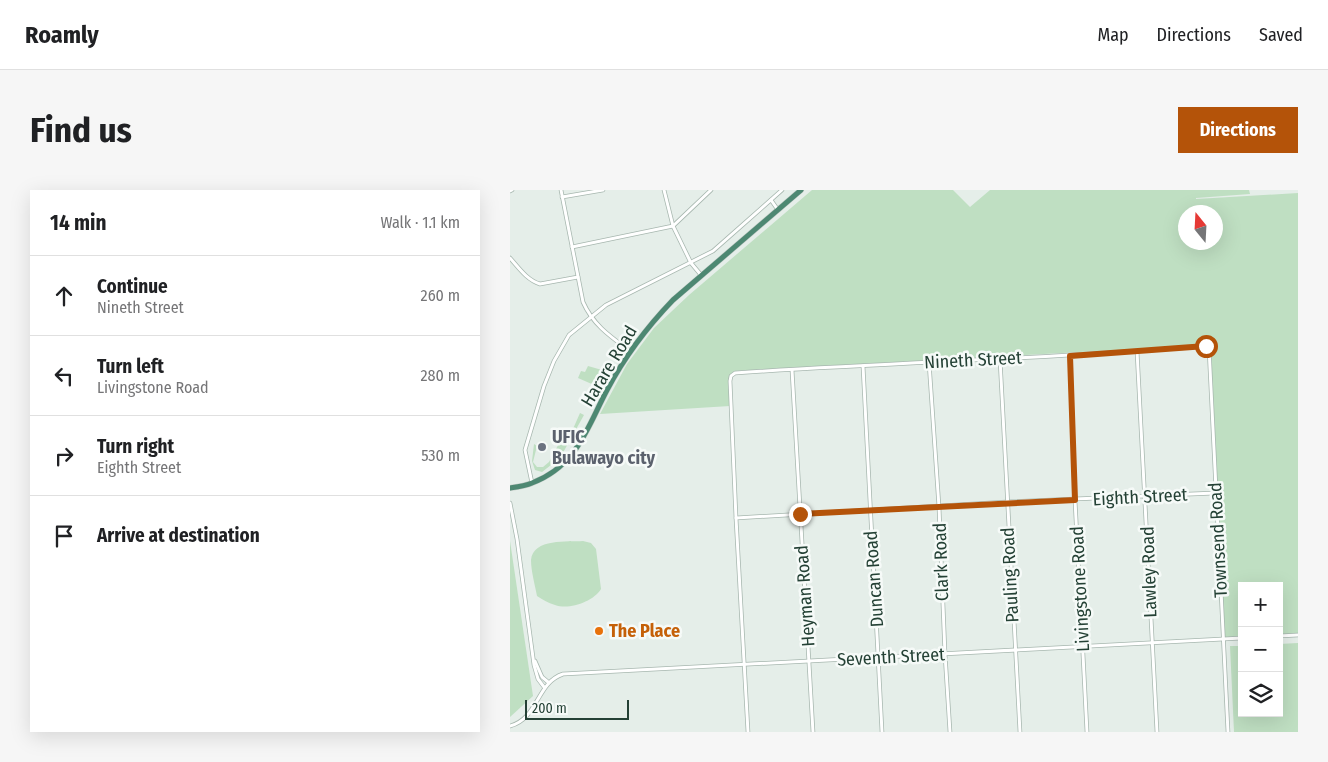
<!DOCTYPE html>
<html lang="en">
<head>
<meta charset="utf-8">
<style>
  :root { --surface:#fff; --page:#f6f6f6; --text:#202124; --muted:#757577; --line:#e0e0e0; --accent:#b45309 }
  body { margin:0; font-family:"Fira Sans Condensed",sans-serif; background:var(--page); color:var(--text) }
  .controls { position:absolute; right:15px; bottom:15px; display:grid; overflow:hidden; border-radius:0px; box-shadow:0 5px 20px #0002 }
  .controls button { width:45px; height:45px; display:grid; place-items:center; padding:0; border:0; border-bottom:1px solid var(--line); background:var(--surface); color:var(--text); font:25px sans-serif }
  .compass { position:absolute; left:668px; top:15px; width:45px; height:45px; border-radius:50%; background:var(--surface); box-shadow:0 5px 20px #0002; rotate:342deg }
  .scale { position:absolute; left:15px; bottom:12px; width:104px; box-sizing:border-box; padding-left:5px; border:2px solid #244135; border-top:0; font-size:14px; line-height:18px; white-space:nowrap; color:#244135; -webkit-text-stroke:4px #f6faf8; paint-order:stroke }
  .stop { position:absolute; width:15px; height:15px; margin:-11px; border:4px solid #b45309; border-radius:50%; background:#fff }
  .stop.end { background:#b45309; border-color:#fff; box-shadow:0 1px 5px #0008 }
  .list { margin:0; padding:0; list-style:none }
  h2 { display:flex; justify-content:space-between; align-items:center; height:65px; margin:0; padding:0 20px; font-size:21px }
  h2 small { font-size:16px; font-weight:400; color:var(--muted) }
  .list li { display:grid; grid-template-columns:32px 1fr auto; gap:15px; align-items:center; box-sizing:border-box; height:80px; padding:0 20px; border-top:1px solid var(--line) }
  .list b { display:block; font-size:19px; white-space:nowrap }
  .list p { margin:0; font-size:16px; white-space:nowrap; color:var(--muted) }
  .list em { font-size:16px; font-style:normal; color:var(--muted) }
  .icon { flex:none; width:28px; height:28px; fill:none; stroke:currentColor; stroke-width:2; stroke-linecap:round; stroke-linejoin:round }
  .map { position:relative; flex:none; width:788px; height:542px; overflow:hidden; border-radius:0px }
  header { display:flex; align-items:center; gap:30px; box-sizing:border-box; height:70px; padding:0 25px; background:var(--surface); border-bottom:1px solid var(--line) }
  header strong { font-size:24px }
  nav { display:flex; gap:28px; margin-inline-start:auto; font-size:18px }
  .intro { display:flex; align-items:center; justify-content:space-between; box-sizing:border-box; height:120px; padding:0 30px }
  h1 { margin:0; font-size:35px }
  .button { padding:12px 22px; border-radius:0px; background:var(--accent); color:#fff; font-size:18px; font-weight:700 }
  main { display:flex; gap:30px; padding:0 30px }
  aside { flex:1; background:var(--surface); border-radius:0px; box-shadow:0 5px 20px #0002 }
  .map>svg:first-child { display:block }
  .green { fill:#bfdfc2; fill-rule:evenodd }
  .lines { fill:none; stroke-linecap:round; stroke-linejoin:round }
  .minor-casing { stroke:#a7b7af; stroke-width:4.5 }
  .trunk-casing { stroke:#c2cac6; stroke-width:6 }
  .minor { stroke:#fff; stroke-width:3 }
  .trunk { stroke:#4d8872; stroke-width:5 }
  .route { stroke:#b45309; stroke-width:6 }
  .worship-dot { fill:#6b7280; stroke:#f6faf8; stroke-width:2 }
  .food-dot { fill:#e8710a; stroke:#f6faf8; stroke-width:2 }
  .labels { text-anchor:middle; stroke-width:5; stroke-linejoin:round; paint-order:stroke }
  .street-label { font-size:18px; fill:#244135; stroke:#f6faf8 }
  .worship-label { font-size:18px; font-weight:bold; fill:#5b616d; stroke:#f6faf8; text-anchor:start }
  .food-label { font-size:18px; font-weight:bold; fill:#c56008; stroke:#f6faf8; text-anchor:start }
</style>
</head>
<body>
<header>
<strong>Roamly</strong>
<nav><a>Map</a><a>Directions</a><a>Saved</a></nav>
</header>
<div class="intro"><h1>Find us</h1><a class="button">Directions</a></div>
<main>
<aside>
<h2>14 min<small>Walk · 1.1 km</small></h2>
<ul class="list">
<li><svg class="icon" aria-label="ahead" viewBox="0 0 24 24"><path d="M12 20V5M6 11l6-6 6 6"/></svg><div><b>Continue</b><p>Nineth Street</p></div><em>260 m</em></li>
<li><svg class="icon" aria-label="left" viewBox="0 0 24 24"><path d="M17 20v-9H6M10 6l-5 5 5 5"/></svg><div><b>Turn left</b><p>Livingstone Road</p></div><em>280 m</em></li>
<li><svg class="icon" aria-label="right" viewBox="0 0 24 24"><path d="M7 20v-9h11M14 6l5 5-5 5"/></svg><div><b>Turn right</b><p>Eighth Street</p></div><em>530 m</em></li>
<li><svg class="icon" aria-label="arrive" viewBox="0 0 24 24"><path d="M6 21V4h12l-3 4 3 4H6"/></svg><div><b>Arrive at destination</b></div></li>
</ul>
</aside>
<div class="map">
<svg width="788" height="542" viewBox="0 0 788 542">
  <rect width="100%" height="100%" fill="#e5eee9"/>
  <g class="green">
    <path d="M 302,0 L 443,0 L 460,17 L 480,0 L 739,0 L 740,4 L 686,8 L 686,9 L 788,3 L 788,446 L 769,446 L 769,396 L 732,396 L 732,448 L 713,449 L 700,155 L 224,181 L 219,188 L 220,216 L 90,224 L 117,174 L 144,138 L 179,105 ZM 676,22 L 706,22 L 706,52 L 676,52 Z"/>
    <polygon points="78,176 92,180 93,183 88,195 84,195 68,188 71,181 75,182"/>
    <polygon points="70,223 74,225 50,268 32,282 25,280 22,271 24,254 27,256 23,272 27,277 33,277 39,272 53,246 59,248"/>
    <polygon points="0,351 23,506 0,527"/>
    <path d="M 73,351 L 81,353 L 86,359 L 91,399 C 83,412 59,420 45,415 C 38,413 32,409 27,406 C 25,395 21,381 21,370 C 23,348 58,352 73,351 Z"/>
    <polygon points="788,453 788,542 724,542 720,456 732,456 732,523 769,523 769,454"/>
  </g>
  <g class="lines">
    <defs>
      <g id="minor">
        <path d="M 51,0 L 73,112 C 83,135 101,147 120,161"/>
        <polyline points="154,0 163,36 181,73 191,85"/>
        <polyline points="0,1 2,0"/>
        <polyline points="52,7 93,0"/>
        <polyline points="261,10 268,20"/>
        <polyline points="62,57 163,36 201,0"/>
        <path d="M 0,68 C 9,78 17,90 30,94 L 68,87"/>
        <polyline points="627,161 647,542"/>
        <polyline points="560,166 565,310 577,542"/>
        <polyline points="490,169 510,542"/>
        <polyline points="419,172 429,317 435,464 440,542"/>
        <polyline points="353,176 372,542"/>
        <polyline points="282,180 303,542"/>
        <polyline points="22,293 15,260 34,196 44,171 59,145 96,115 203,61 272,0"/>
        <polyline points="0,313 7,349 24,475 28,489 34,497"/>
        <polyline points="226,328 496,312 705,303"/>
        <polyline points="769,446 788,445"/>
        <polyline points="25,471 32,487 38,492"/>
        <path d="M 0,536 C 29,528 26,493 53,484 L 732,448"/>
        <path d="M 238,542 L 226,328 L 220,191 L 221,186 L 225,183 C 382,172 540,169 696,156 L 699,158 L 718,542"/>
      </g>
      <path id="trunk" d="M 0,298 C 7,297 15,296 22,293 C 67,276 77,238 97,200 C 115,166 137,137 163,110 L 291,0"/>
    </defs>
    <use href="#minor" class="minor-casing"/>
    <use href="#trunk" class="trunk-casing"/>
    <use href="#minor" class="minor"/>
    <use href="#trunk" class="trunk"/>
  </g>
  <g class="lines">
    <polyline class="route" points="290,324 565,310 560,166 696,156"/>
  </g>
  <circle class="worship-dot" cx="32" cy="257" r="5"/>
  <circle class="food-dot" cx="89" cy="441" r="5"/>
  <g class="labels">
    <g class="street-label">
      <text transform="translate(463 170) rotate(-3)" y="6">Nineth Street</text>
      <text transform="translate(99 176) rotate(-59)" y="6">Harare Road</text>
      <text transform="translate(630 307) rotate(-3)" y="6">Eighth Street</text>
      <text transform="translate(708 350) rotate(-93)" y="6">Townsend Road</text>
      <text transform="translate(431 372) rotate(-92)" y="6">Clark Road</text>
      <text transform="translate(639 382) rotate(-92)" y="6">Lawley Road</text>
      <text transform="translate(500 385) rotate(-93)" y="6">Pauling Road</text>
      <text transform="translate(364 389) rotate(-94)" y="6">Duncan Road</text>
      <text transform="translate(570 399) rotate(-93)" y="6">Livingstone Road</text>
      <text transform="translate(295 406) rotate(-94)" y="6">Heyman Road</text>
      <text transform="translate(381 467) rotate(-3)" y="6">Seventh Street</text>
    </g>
    <g class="worship-label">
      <text x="42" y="253">UFIC<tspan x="42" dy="21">Bulawayo city</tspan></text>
    </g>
    <g class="food-label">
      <text x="99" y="447">The Place</text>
    </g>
  </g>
</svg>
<div class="controls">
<button>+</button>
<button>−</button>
<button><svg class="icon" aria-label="layers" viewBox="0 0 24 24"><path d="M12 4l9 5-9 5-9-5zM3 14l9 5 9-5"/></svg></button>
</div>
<svg class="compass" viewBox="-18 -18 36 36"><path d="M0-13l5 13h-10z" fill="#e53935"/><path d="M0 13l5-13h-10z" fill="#757577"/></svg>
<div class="scale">200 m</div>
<div class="stop" style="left:696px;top:156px"></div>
<div class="stop end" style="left:290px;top:324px"></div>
</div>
</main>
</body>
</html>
